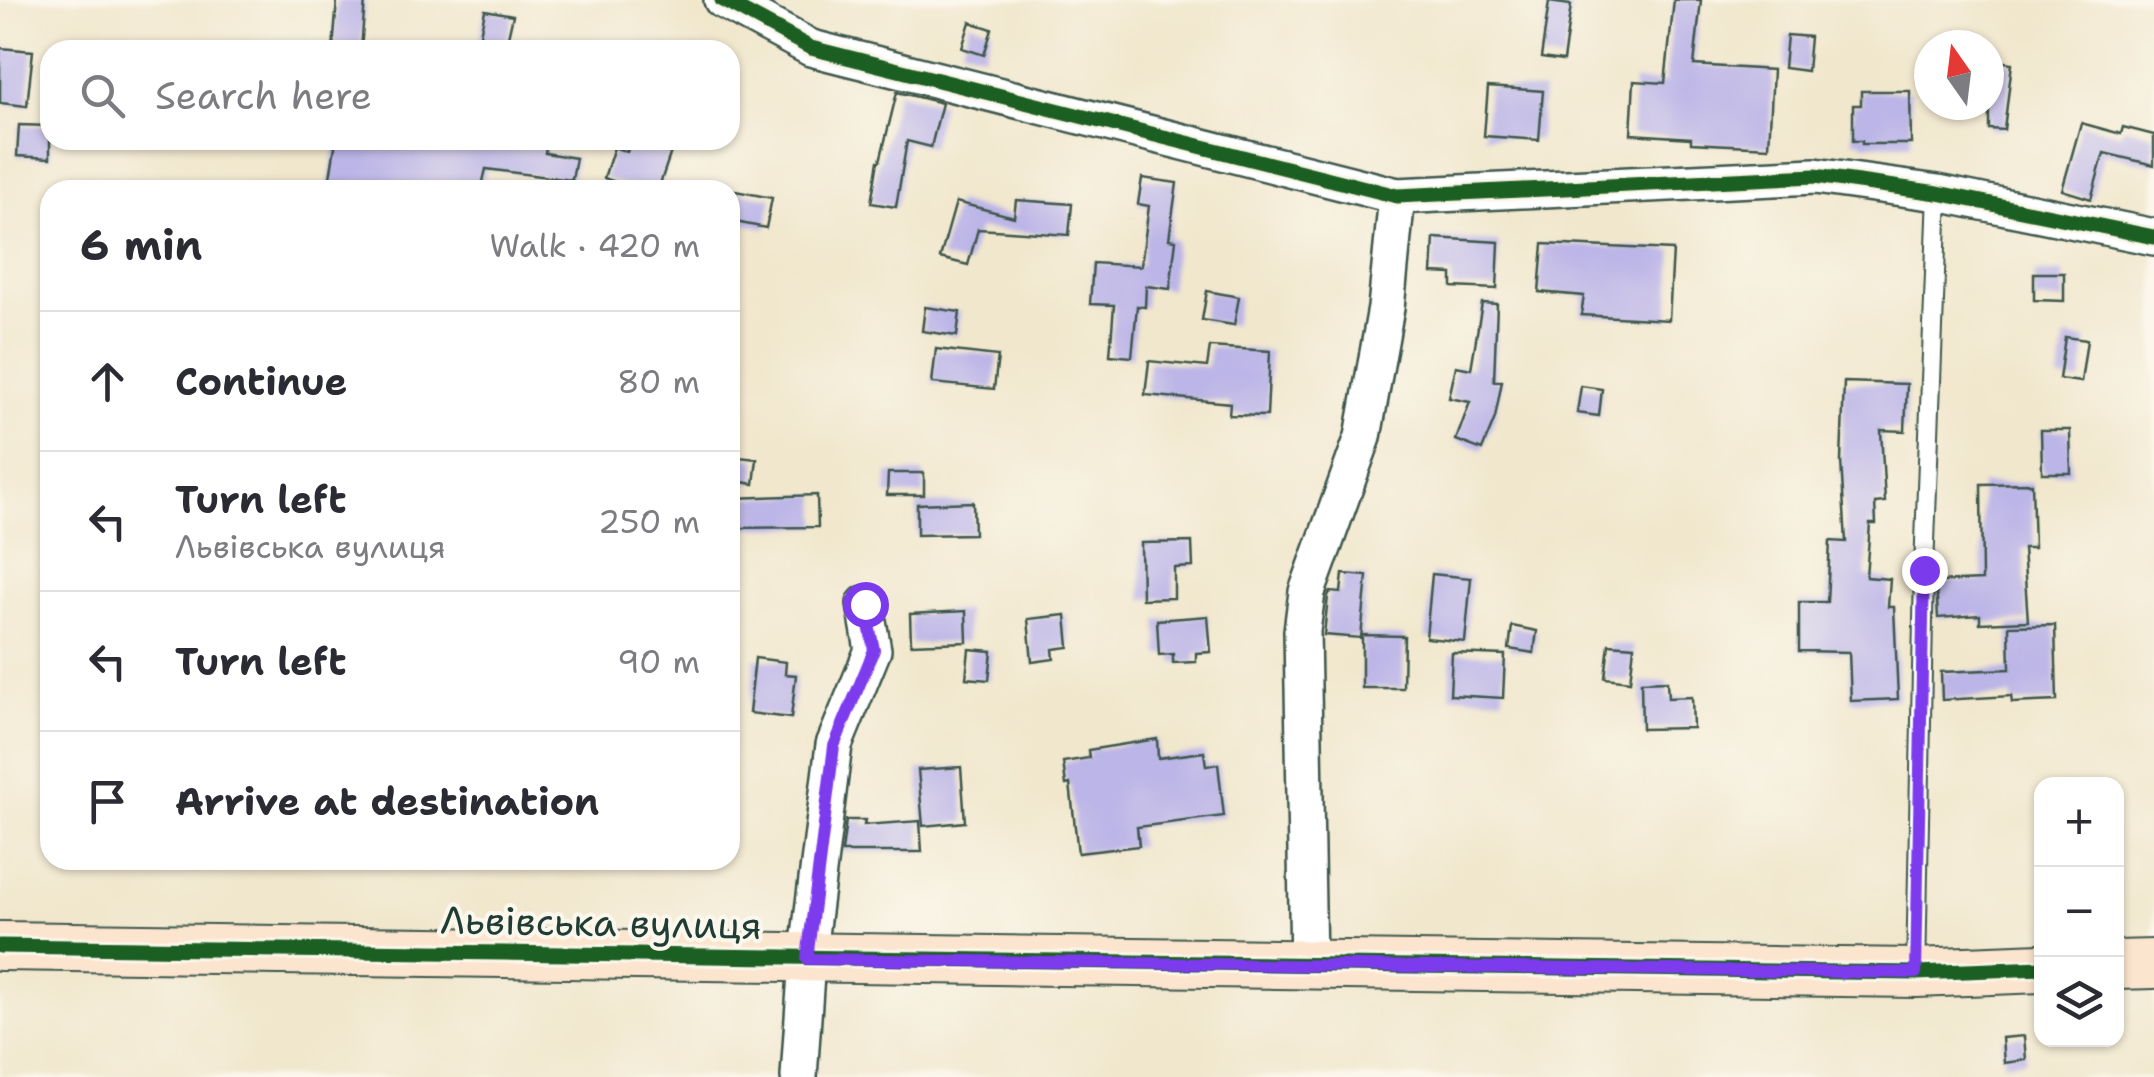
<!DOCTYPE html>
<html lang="en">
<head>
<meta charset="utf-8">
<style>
  :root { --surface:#fff; --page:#f7f7f7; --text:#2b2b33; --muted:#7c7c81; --line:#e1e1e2 }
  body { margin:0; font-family:"Shantell Sans",sans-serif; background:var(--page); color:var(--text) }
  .controls { position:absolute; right:30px; bottom:30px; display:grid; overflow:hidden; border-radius:20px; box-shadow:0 2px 8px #0004 }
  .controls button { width:90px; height:90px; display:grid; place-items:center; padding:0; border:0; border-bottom:2px solid var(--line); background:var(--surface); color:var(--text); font:50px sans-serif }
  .compass { position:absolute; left:1914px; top:30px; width:90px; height:90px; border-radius:50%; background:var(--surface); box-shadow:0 2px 8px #0004; rotate:346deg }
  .stop { position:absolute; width:30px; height:30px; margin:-22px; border:8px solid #7c3aed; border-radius:50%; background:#fff }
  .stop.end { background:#7c3aed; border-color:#fff; box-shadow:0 2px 10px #0008 }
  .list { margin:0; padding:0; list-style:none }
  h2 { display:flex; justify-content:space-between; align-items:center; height:130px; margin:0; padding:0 40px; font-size:42px }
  h2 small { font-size:32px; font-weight:400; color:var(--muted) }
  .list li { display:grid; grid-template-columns:65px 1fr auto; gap:30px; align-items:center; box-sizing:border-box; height:140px; padding:0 40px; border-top:2px solid var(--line) }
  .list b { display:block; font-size:38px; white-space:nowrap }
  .list p { margin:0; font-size:32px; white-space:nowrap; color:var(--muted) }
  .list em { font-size:32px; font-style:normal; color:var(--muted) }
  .icon { flex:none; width:55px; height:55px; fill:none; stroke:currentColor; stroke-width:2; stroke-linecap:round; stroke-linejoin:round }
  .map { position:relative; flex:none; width:2154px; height:1077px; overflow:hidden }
  .search { position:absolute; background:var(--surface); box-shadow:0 2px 8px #0004; left:40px; top:40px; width:700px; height:110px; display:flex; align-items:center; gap:25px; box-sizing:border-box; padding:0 35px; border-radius:30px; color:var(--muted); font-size:38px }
  .panel { position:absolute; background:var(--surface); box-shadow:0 2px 8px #0004; left:40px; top:180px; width:700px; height:690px; border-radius:30px }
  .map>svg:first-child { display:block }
  .building { fill:#bcb5e7 }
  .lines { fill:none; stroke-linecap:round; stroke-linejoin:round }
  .lane-casing { stroke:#3e564b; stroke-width:22 }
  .street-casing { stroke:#3e564b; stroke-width:40 }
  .secondary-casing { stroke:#3e564b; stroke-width:52 }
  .lane { stroke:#fff; stroke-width:18 }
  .street { stroke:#fff; stroke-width:35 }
  .secondary { stroke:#fbe5cf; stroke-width:48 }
  .cycleway-casing { stroke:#fbf7ec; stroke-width:21 }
  .cycleway { stroke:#1b5e20; stroke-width:15 }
  .route { stroke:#7c3aed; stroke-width:12 }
  .labels { text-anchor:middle; stroke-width:8; stroke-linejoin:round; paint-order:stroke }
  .street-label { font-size:38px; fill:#1f3d34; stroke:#fbf7ec }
</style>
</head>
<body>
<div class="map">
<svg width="2154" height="1077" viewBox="0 0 2154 1077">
  <rect width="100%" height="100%" fill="#fbf7ec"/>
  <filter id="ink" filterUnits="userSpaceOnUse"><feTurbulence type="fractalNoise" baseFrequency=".01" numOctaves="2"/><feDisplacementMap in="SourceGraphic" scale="20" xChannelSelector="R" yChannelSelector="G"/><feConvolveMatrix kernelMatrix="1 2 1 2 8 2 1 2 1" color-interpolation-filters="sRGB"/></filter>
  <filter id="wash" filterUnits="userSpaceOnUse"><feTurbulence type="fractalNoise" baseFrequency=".0048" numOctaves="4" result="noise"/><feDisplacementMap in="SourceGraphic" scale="40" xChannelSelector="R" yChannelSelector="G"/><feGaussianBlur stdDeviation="2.25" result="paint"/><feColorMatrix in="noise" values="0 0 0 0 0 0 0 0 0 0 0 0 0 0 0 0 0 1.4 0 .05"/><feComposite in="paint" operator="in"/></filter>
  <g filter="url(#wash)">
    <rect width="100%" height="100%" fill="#f1e7cd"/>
    <g id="blocks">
      <g class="building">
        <polygon points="337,0 365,0 361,50 333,50"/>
        <polygon points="1674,0 1701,0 1694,65 1773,70 1769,147 1691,143 1691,138 1631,134 1634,81 1665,83"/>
        <polygon points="1549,2 1571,5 1563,61 1541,58"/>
        <polygon points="485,10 513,15 505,50 477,50"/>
        <polygon points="970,22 992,29 984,55 962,48"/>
        <polygon points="1787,35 1810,37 1807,71 1784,68"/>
        <polygon points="0,48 33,51 27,106 0,103"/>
        <polygon points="1989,60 2012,63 2004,130 1989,129"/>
        <polygon points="1488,87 1543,91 1539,140 1484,136"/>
        <polygon points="1861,91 1910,91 1911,144 1862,144 1862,141 1853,141 1853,105 1861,105"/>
        <polygon points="897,92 942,103 931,147 907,141 896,207 871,203 878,161 880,161"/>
        <polygon points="2081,123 2121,134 2123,127 2154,135 2154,165 2104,153 2091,199 2062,190"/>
        <polygon points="19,125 50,126 50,158 17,156"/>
        <polygon points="336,140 547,140 545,153 576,158 572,180 486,169 481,190 413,190 379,184 378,190 328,190"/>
        <polygon points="632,140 675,140 658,190 638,190 604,178 614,147 627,152"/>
        <polygon points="1142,178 1177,183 1169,239 1176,240 1170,289 1146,286 1145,307 1137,306 1132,357 1110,355 1114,305 1090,304 1093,263 1141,266 1149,206 1138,204"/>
        <polygon points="730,190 772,198 766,228 730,221"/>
        <polygon points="1016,200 1072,204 1069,235 978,229 968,265 940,258 956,202 1014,217"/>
        <polygon points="1434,238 1499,242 1497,289 1452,287 1452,274 1432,273"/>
        <polygon points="1543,244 1673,250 1669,320 1581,315 1584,296 1539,292"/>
        <polygon points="2034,273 2064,273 2064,301 2034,300"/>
        <polygon points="1207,291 1239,297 1234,325 1202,320"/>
        <polygon points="1482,303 1497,304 1494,381 1502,381 1495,418 1482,450 1456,440 1470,402 1449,398 1456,366 1471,369"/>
        <polygon points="925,307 960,312 957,336 922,331"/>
        <polygon points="2065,337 2087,340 2081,382 2059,379"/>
        <polygon points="1210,347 1270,351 1267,416 1229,415 1230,403 1145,395 1149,361 1207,367"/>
        <polygon points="936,349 998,356 994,389 932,383"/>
        <polygon points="1844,382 1907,384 1905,431 1881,430 1885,502 1875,503 1876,524 1870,524 1866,577 1890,579 1888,607 1894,607 1898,699 1851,701 1849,652 1799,651 1799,602 1827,602 1830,541 1846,542 1841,461"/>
        <polygon points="1581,386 1602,389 1599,416 1577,413"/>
        <polygon points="2041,430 2070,430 2071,473 2042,473"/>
        <polygon points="730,456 757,459 754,484 730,480"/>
        <polygon points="888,473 924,473 924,495 887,495"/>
        <polygon points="2032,483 2034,548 2023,548 2028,621 1980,623 1980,615 1938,618 1936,582 1982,580 1981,484"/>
        <polygon points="817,495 818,527 730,528 732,498"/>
        <polygon points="973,502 974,534 917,535 917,504"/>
        <polygon points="1192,542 1193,567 1174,568 1174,598 1142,599 1141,543"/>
        <polygon points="1343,574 1367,576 1361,638 1324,635 1328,596 1330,592 1341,593"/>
        <polygon points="1432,574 1471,578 1465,642 1426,638"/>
        <polygon points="966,611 967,642 911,644 910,614"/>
        <polygon points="1066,615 1069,647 1053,649 1054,659 1032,662 1028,619"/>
        <polygon points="1208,616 1211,652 1196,653 1196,662 1173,663 1173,654 1159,655 1157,620"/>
        <polygon points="2055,625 2057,701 2012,703 2011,696 1942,700 1941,672 2010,669 2009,626"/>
        <polygon points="1512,626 1537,631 1534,653 1509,649"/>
        <polygon points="1362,635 1404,636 1403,688 1362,688"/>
        <polygon points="1609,644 1634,646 1630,681 1605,678"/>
        <polygon points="969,649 992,651 989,680 966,678"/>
        <polygon points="1452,653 1505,655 1503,698 1450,695"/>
        <polygon points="755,658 786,662 785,674 796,675 791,718 749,713"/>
        <polygon points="1667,681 1668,698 1692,697 1693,728 1642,729 1641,682"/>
        <polygon points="1157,739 1158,758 1204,752 1206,766 1218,764 1224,816 1137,827 1139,846 1078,853 1070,784 1066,785 1063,762 1089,758 1088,750"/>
        <polygon points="961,767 965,822 923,826 918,770"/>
        <polygon points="846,820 865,820 864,825 920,821 922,852 842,852"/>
        <polygon points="2024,1036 2026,1060 2004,1063 2002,1038"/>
      </g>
    </g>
  </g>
  <g filter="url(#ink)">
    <use href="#blocks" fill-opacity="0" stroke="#3e564b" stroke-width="2.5"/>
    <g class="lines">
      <defs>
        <polyline id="lane" points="1916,973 1924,569 1938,193"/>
        <g id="street">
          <polyline points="722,0 811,48 1397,196 1815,176 1938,193 2154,237"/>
          <polyline points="1308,964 1302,631 1307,592 1363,437 1386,308 1397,196"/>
          <polyline points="799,1077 807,959 834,745 873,650 865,604"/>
        </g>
        <g id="secondary">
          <polyline points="0,946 1916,973 2042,968"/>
          <polyline points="2116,965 2154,964"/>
        </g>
      </defs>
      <use href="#lane" class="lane-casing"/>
      <use href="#street" class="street-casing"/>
      <use href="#secondary" class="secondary-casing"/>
      <use href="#lane" class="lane"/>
      <use href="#street" class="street"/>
      <use href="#secondary" class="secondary"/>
      <defs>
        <g id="cycleway">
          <polyline points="722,0 811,48 1397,196 1815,176 1938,193 2154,237"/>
          <polyline points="0,946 1916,973 2042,968"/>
        </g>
      </defs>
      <use href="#cycleway" class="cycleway-casing"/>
      <use href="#cycleway" class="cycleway"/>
    </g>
  </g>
  <g class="lines" filter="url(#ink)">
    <polyline class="route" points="865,604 874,650 834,746 807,959 1916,973 1924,570"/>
  </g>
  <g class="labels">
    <g class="street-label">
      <text transform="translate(601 923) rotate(1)" y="13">Львівська вулиця</text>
    </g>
  </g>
</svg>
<div class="controls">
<button>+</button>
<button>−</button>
<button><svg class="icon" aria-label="layers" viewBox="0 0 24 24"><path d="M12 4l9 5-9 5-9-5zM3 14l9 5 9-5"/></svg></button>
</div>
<svg class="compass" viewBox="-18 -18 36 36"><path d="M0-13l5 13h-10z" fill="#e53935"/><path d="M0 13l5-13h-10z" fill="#7c7c81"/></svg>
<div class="stop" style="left:865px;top:604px"></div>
<div class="stop end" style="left:1924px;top:570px"></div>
<div class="search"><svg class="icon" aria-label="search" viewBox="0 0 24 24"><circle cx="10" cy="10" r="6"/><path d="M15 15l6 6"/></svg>Search here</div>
<section class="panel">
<h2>6 min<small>Walk · 420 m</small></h2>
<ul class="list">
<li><svg class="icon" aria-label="ahead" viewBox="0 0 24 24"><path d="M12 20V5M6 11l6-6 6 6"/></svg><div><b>Continue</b></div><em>80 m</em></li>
<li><svg class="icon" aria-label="left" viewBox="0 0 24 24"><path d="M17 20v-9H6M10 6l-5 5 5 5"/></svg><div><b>Turn left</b><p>Львівська вулиця</p></div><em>250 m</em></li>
<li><svg class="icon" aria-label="left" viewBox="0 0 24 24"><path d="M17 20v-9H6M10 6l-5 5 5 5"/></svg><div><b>Turn left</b></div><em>90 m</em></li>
<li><svg class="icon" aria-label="arrive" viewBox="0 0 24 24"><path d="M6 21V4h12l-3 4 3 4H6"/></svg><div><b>Arrive at destination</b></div></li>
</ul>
</section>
</div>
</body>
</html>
